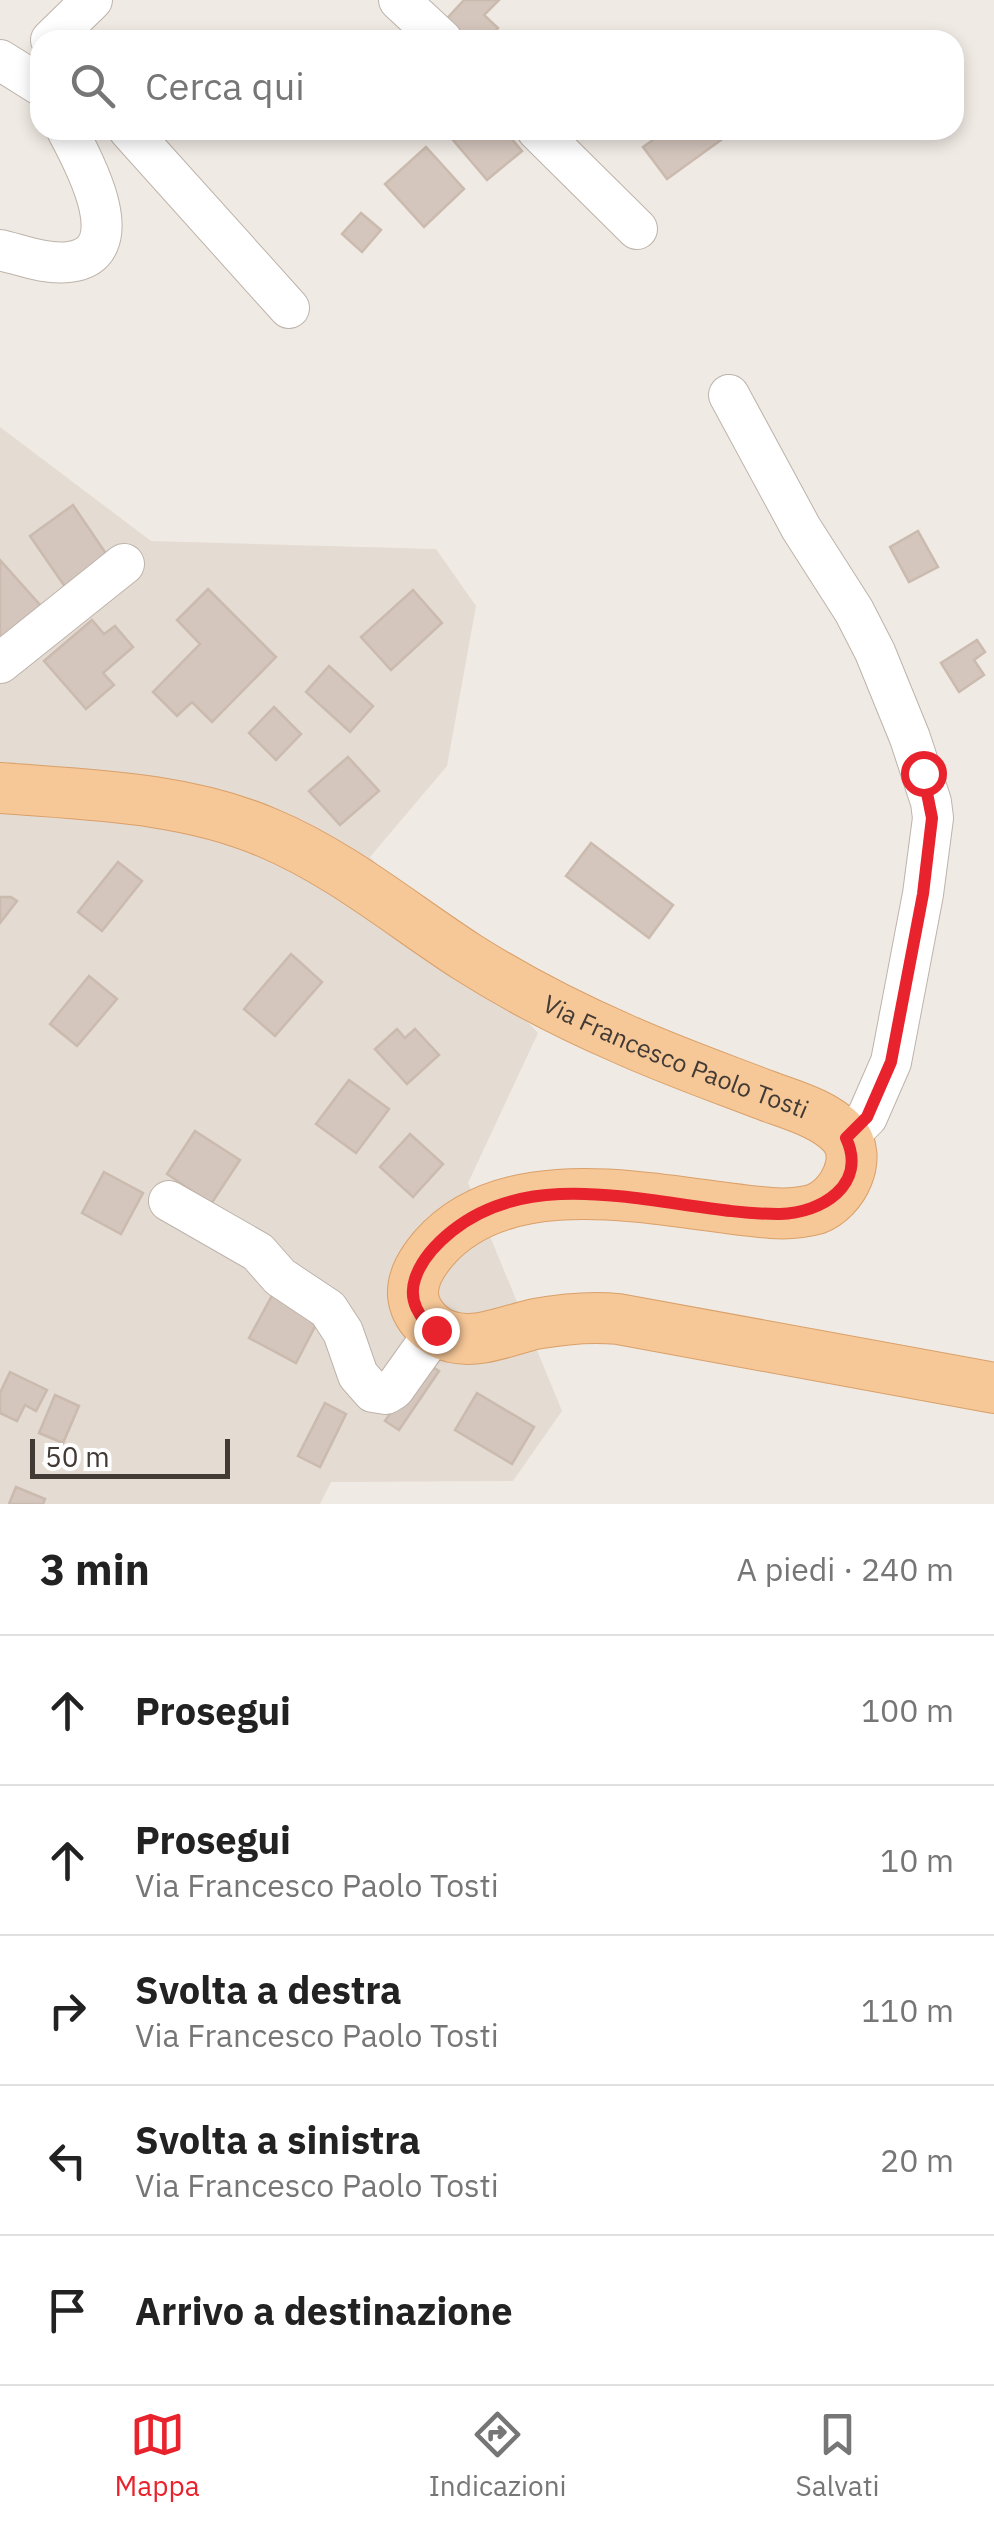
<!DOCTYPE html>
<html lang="it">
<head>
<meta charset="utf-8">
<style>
  :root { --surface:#fff; --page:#f6f6f6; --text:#222; --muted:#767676; --line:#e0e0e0; --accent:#e8232d }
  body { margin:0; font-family:"IBM Plex Sans",sans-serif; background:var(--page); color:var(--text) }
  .scale { position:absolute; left:30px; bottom:25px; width:200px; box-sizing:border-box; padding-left:10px; border:5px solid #423a34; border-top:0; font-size:28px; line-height:35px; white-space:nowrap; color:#423a34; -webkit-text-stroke:8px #fff; paint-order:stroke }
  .stop { position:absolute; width:30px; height:30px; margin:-22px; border:8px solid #e8232d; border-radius:50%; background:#fff }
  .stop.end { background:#e8232d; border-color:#fff; box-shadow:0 2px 10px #0008 }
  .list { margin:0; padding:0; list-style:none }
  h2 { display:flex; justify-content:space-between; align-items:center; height:130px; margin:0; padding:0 40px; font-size:42px }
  h2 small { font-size:32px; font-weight:400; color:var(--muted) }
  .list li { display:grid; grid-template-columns:65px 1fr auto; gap:30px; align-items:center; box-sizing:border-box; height:150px; padding:0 40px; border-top:2px solid var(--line) }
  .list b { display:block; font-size:38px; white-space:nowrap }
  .list p { margin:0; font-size:32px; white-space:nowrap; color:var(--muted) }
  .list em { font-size:32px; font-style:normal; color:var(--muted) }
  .icon { flex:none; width:55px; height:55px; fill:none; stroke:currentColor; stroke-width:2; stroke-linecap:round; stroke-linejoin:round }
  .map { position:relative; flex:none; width:994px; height:1504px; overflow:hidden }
  .search { position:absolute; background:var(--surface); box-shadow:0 5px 15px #0003; left:30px; right:30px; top:30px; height:110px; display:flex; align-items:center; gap:25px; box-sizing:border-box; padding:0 35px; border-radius:30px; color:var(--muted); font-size:38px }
  .sheet { height:880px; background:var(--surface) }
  nav { display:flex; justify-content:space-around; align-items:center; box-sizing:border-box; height:140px; border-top:2px solid var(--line); background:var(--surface); font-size:28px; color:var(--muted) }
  nav a { display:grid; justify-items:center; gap:5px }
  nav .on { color:var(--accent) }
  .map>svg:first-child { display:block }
  .residential { fill:#e4dbd2 }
  .building { fill:#d4c6bd; stroke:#cbbaae; stroke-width:2.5 }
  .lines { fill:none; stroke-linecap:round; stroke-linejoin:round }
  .minor-casing { stroke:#beb3aa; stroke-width:42 }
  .major-casing { stroke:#d9a069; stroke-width:52 }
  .minor { stroke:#fff; stroke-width:40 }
  .major { stroke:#f6c797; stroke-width:50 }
  .route { stroke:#e8232d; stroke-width:12 }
  .labels { text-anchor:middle; stroke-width:8; stroke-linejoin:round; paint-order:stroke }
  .street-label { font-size:25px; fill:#423a34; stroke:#fff }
</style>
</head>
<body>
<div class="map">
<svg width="994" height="1504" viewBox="0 0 994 1504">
  <rect width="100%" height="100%" fill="#f0eae4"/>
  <polygon class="residential" points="0,427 151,541 436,549 476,606 447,766 370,857 538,1033 468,1183 562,1411 513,1481 331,1482 320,1504 0,1504"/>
  <g class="building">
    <polygon points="464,0 499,0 484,15 498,28 487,40 455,40 440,26"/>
    <polygon points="451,130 504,130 522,151 487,180 447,133"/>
    <polygon points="667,130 714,130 721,140 667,179 643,147"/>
    <polygon points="426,147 464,189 424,227 385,184"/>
    <polygon points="361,213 381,230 362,252 342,234"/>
    <polygon points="73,505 113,564 70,594 30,536"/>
    <polygon points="918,531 938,567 909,582 890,547"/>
    <polygon points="0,560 41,606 0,642"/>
    <polygon points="208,589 276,657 212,722 192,702 177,716 153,692 200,644 177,620"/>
    <polygon points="413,590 442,623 391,670 361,637"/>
    <polygon points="92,620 104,634 115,626 133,647 103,673 114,685 86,709 44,661"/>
    <polygon points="977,640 985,652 974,660 984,675 959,692 941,663"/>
    <polygon points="329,666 373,706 350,732 306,692"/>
    <polygon points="274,707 301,734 276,760 249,733"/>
    <polygon points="348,757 379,791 340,825 309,791"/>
    <polygon points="591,843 673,905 649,938 566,876"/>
    <polygon points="118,862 142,881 102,931 78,912"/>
    <polygon points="0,897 11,897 17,901 0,923"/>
    <polygon points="291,954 322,982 275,1036 244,1009"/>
    <polygon points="89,976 117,999 77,1046 50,1024"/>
    <polygon points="397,1029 405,1038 415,1029 439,1055 407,1084 375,1049"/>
    <polygon points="349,1080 389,1109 356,1153 316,1124"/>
    <polygon points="195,1131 240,1160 211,1204 167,1174"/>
    <polygon points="410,1134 443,1164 413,1197 380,1167"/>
    <polygon points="104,1172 143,1193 121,1234 82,1213"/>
    <polygon points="274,1292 320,1317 296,1363 249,1338"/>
    <polygon points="425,1362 439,1371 399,1430 385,1421"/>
    <polygon points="10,1372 47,1390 36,1411 25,1405 17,1421 0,1413 0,1393"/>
    <polygon points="477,1393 534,1427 512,1464 455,1430"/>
    <polygon points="55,1395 79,1406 63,1443 39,1433"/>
    <polygon points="325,1403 346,1414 320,1467 298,1456"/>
    <polygon points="16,1487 45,1499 43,1504 9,1504"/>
  </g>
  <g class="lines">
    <defs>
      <g id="minor">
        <polyline points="399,0 442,40"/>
        <polyline points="51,40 92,0"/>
        <polyline points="0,60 40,85"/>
        <polyline points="129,130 289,308"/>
        <polyline points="537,130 637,229"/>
        <path d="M 0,250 C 21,255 47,265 69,262 C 135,254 83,160 67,130"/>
        <polyline points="729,395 801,528 854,611 875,652 910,738 931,802 933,818 923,894 891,1062 867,1117 846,1138"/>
        <polyline points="0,663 124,564"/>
        <polyline points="169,1201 258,1252 280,1277 328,1309 343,1332 358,1375 373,1392 386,1394 394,1389 436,1330"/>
      </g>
      <g id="major">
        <path id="s1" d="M 0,788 C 89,795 185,797 268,833 C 340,863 402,915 467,957 C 516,988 568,1015 621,1038 C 667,1059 715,1076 762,1094 C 788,1104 824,1113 843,1134 C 864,1157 843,1199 816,1209 C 802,1213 786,1214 771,1213 C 670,1205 512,1159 434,1248 C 423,1261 412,1277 413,1295 C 415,1316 433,1333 452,1337 C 478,1344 509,1330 535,1324 C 563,1319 590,1316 618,1319 L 994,1388"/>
      </g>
    </defs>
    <use href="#minor" class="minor-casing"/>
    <use href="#major" class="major-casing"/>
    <use href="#minor" class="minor"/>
    <use href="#major" class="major"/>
  </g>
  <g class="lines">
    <path class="route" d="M 436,1330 C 419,1319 408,1300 415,1279 C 421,1260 437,1243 452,1231 C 542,1158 678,1215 780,1214 C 821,1213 868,1185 846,1138 L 867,1117 L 891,1062 L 923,894 L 932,818 L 923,773"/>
  </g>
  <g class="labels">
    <g class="street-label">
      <text dy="9" stroke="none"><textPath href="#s1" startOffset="740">Via Francesco Paolo Tosti</textPath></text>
    </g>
  </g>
</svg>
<div class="scale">50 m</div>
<div class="stop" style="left:923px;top:773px"></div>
<div class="stop end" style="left:436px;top:1330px"></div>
<div class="search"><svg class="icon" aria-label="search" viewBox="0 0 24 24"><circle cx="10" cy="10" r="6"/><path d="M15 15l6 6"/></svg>Cerca qui</div>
</div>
<section class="sheet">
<h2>3 min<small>A piedi · 240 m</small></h2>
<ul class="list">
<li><svg class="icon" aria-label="ahead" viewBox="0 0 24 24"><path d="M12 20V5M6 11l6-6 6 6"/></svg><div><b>Prosegui</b></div><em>100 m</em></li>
<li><svg class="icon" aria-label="ahead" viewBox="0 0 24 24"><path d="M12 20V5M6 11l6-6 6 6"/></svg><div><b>Prosegui</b><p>Via Francesco Paolo Tosti</p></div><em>10 m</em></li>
<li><svg class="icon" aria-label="right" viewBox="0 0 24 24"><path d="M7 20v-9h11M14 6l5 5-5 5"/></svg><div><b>Svolta a destra</b><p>Via Francesco Paolo Tosti</p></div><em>110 m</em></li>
<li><svg class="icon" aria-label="left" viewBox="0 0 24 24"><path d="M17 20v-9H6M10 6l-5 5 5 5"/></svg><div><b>Svolta a sinistra</b><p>Via Francesco Paolo Tosti</p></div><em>20 m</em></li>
<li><svg class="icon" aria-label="arrive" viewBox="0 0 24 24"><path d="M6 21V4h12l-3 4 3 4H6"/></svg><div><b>Arrivo a destinazione</b></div></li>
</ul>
</section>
<nav>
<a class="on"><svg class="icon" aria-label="map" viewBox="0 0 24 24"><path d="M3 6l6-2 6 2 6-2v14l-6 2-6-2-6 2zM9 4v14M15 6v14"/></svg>Mappa</a>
<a><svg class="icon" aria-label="directions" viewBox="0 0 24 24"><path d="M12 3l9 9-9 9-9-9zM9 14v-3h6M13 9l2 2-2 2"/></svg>Indicazioni</a>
<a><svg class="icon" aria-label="saved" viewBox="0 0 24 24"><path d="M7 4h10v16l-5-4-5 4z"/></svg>Salvati</a>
</nav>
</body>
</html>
